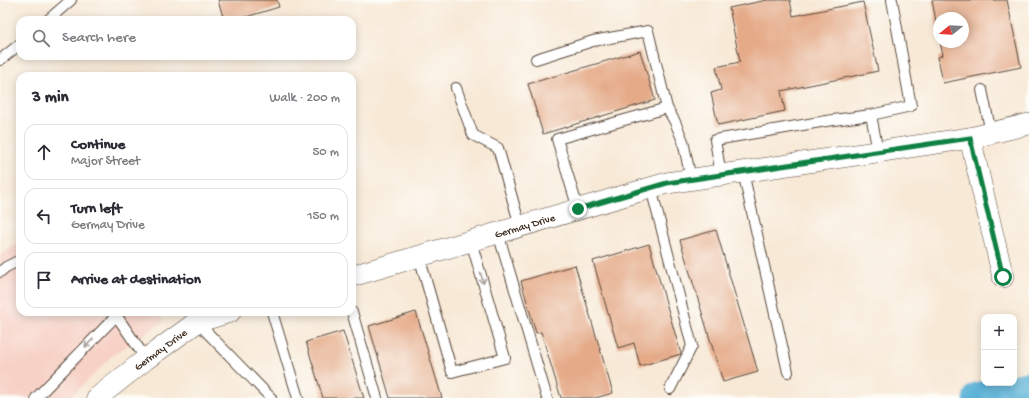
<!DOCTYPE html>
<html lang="en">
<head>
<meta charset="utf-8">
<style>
  :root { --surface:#fff; --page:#f7f7f7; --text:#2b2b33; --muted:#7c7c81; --line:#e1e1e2 }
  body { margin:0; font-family:"Gochi Hand",sans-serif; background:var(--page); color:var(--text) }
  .controls { position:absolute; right:12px; bottom:12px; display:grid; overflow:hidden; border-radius:8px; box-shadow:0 2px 10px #0003 }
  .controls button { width:36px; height:36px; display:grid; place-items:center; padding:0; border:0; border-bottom:1px solid var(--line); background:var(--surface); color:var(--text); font:20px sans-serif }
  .compass { position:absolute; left:933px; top:12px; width:36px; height:36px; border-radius:50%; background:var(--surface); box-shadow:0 2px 10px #0003; rotate:252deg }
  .stop { position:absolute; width:12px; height:12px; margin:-9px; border:3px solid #0b8043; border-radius:50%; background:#fff }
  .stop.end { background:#0b8043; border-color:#fff; box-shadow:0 1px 4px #0008 }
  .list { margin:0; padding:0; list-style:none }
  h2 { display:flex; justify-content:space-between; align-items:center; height:52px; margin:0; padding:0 16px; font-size:17px }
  h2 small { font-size:13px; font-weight:400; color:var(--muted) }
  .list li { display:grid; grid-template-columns:26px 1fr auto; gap:12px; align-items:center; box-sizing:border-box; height:56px; margin:0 8px 8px; padding:0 8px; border:1px solid var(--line); border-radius:12px }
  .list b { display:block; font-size:15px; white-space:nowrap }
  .list p { margin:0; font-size:13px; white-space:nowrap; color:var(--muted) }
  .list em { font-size:13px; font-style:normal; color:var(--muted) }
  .icon { flex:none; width:22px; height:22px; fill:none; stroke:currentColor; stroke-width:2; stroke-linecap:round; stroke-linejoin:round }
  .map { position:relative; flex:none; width:1029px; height:398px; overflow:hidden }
  .search { position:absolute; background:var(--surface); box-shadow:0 2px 10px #0003; left:16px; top:16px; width:340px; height:44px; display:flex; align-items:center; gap:10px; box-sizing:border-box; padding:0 14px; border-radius:12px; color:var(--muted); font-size:15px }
  .panel { position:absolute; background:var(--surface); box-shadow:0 2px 10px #0003; left:16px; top:72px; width:340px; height:244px; border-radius:12px }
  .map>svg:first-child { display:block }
  .built { fill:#f7d1c6 }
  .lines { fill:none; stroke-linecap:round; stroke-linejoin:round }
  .river { stroke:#5bb2d8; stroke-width:32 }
  .building { fill:#e5ab89 }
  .service-casing { stroke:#57473a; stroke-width:12 }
  .minor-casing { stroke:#57473a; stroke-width:22 }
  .service { stroke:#fff; stroke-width:10 }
  .minor { stroke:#fff; stroke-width:21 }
  .oneway { stroke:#a79f9a }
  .route { stroke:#0b8043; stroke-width:5 }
  .labels { text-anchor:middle; stroke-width:3; stroke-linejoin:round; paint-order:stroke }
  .street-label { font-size:11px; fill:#3b2a1e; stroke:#fdfcf7 }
</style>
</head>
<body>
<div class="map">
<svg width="1029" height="398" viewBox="0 0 1029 398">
  <rect width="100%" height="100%" fill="#fdfcf7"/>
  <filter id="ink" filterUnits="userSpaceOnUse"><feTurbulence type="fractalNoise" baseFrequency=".025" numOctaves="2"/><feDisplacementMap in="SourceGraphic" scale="8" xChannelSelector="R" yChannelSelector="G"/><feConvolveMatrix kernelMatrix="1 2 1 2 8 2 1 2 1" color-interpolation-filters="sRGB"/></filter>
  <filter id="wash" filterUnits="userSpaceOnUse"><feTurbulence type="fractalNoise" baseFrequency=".012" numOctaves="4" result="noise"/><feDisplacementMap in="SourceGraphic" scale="16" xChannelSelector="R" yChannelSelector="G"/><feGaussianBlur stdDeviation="0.9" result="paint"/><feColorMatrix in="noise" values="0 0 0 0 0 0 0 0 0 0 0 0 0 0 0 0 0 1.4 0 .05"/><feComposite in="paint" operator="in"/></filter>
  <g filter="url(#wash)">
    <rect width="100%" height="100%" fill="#f8e9d7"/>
    <polygon class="built" points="20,242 20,312 158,312 164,321 112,356 70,398 0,398 0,255"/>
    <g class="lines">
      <polyline class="river" points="979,398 1029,387"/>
    </g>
    <g id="blocks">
      <g class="building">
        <polygon points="218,0 277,0 279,7 236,20 224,20"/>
        <polygon points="767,0 790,0 793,16 863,2 878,71 781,91 785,111 718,125 711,93 721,90 716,67 740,62 729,8"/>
        <polygon points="932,0 1007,0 1021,67 943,83 938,57 943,55 940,42 963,42 963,18 939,18 938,32"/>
        <polygon points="640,51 655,100 543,134 528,84"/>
        <polygon points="716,230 758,372 723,382 680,240"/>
        <polygon points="649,244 681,354 640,366 634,343 618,348 593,261"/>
        <polygon points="575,265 613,393 595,398 561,398 541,332 536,333 521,281"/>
        <polygon points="416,312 442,398 390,398 369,326"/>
        <polygon points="343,331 364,398 323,398 306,342"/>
      </g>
    </g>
  </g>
  <g filter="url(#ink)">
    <use href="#blocks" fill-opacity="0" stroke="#57473a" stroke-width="1"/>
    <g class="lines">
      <defs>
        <g id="service">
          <polyline points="48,20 71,0"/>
          <polyline points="536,59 593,41 648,31 667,108 675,122 683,141 691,179"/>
          <polyline points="0,60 20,44"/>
          <polyline points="456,88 473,135 498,148 520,226"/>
          <polyline points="982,90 991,133"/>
          <polyline points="878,152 871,115 911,106 892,0"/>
          <polyline points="743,172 788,372"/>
          <polyline points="721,175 715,140 826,121 871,115"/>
          <polyline points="651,188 692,346 670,389"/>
          <polyline points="578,209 557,139 667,108"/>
          <polyline points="498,233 547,398"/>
          <polyline points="419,256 452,372 505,358 471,241"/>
          <polyline points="0,272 6,267 20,260"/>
          <polyline points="114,312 146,359"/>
          <polyline points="272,312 298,398"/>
          <polyline points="352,312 377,398"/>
          <polyline points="197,322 271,398"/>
          <polyline points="36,398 117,315"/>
        </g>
        <g id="minor">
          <polyline points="970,138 1003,277"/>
          <path id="s1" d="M 352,276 L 667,183 L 970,138 L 1029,124"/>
          <path id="s2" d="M 97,398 L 146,359 L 197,322 L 230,312"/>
        </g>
      </defs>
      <use href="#service" class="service-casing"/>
      <use href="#minor" class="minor-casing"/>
      <use href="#service" class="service"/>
      <use href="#minor" class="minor"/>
    </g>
    <defs><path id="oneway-shaft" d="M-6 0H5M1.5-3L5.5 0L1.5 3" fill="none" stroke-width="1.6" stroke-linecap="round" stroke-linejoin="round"/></defs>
    <g class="oneway">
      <use href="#oneway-shaft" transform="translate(482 278) rotate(74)"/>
      <use href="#oneway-shaft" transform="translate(89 343) rotate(134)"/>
    </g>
  </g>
  <g class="lines" filter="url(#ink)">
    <polyline class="route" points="578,209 667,183 970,138 1003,277"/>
  </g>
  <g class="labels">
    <g class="street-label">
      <text dy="4" stroke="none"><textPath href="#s1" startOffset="180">Germay Drive</textPath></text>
      <text dy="4" stroke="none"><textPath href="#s2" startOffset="80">Germay Drive</textPath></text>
    </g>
  </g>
</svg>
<div class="controls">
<button>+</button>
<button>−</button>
</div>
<svg class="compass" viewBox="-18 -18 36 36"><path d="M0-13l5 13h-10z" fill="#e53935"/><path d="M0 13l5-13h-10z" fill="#7c7c81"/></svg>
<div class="stop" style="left:1003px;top:277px"></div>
<div class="stop end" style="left:578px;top:209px"></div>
<div class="search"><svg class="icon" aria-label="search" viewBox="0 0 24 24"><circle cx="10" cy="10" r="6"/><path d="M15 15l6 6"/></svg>Search here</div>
<section class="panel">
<h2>3 min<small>Walk · 200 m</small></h2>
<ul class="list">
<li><svg class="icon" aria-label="ahead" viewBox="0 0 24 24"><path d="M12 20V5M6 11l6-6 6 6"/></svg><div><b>Continue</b><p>Major Street</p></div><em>50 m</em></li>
<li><svg class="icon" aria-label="left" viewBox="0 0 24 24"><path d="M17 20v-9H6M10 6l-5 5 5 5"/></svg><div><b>Turn left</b><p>Germay Drive</p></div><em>150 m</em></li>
<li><svg class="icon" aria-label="arrive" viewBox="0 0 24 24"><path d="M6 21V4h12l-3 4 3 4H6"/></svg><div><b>Arrive at destination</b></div></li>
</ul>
</section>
</div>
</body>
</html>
